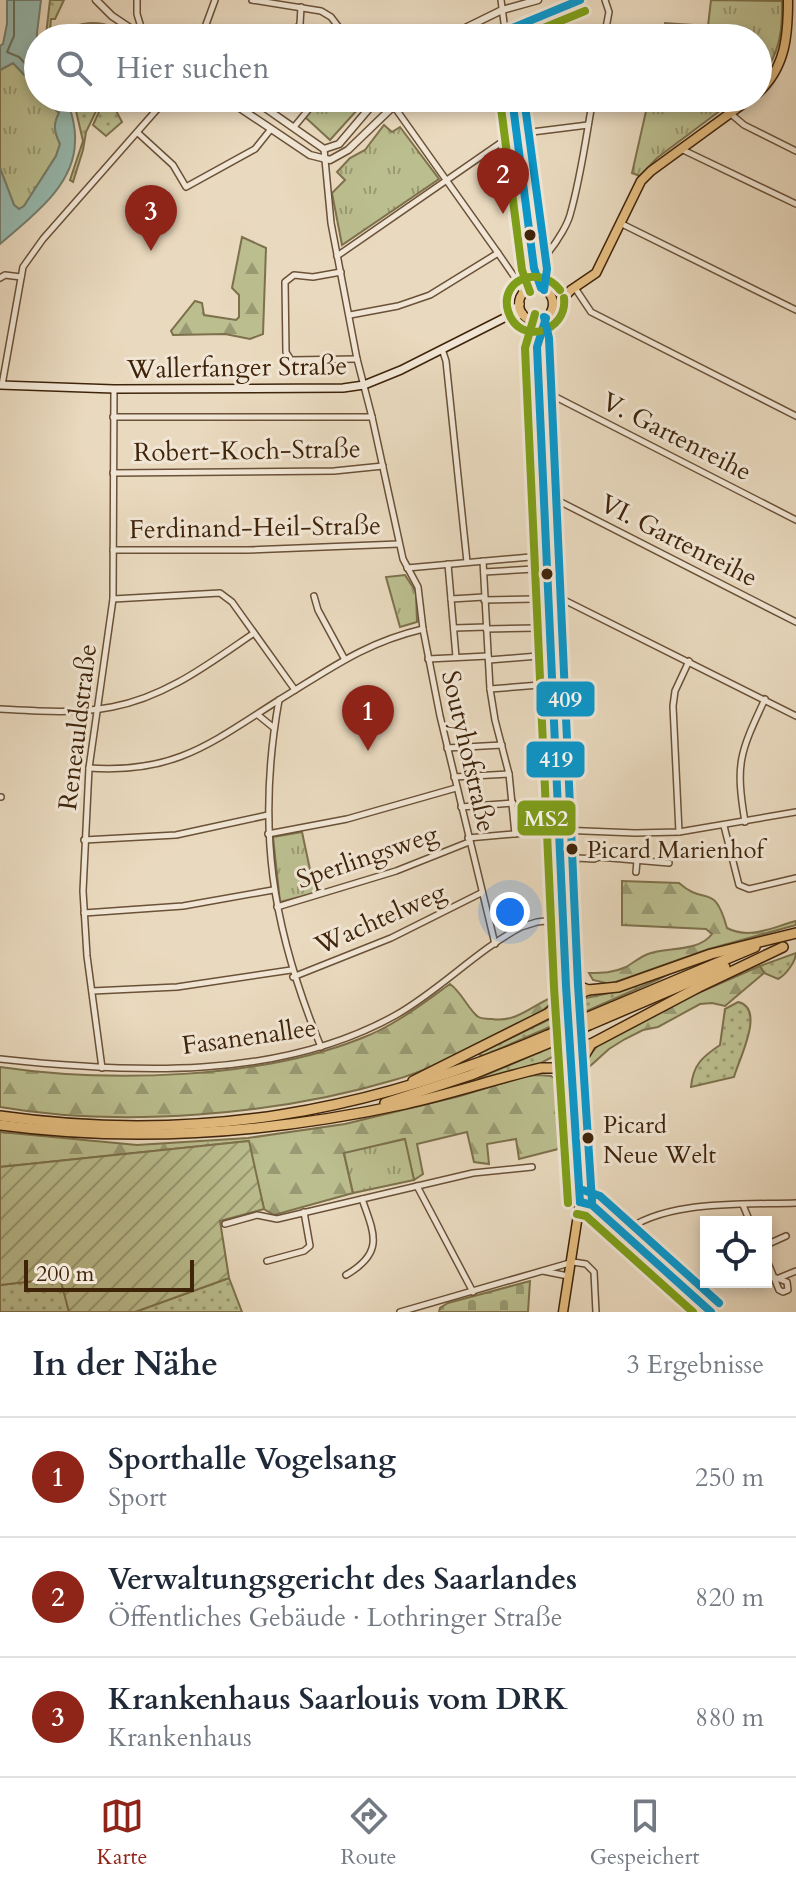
<!DOCTYPE html>
<html lang="de">
<head>
<meta charset="utf-8">
<style>
  :root { --surface:#fff; --page:#f6f6f7; --text:#1f2937; --muted:#747a83; --line:#e0e1e3; --accent:#8f2418 }
  body { margin:0; font-family:Cardo,serif; background:var(--page); color:var(--text) }
  .controls { position:absolute; right:24px; bottom:24px; display:grid; overflow:hidden; border-radius:0px; box-shadow:0 4px 12px #0003 }
  .controls button { width:72px; height:72px; display:grid; place-items:center; padding:0; border:0; border-bottom:2px solid var(--line); background:var(--surface); color:var(--text); font:40px sans-serif }
  .scale { position:absolute; left:24px; bottom:20px; width:170px; box-sizing:border-box; padding-left:8px; border:4px solid #3f240a; border-top:0; font-size:22px; line-height:28px; white-space:nowrap; color:#3f240a; -webkit-text-stroke:6px #f1e6d5; paint-order:stroke }
  .you { position:absolute; left:510px; top:912px; width:28px; height:28px; margin:-20px; border:6px solid #fff; border-radius:50%; background:#1a73e8; box-shadow:0 0 0 12px #1a73e833 }
  .badge { display:grid; place-items:center; width:52px; height:52px; border-radius:50%; background:var(--accent); color:#fff; font-size:26px; font-weight:700 }
  .pin { position:absolute; translate:-50% -66px; filter:drop-shadow(0 2px 4px #0008) }
  .pin::after { content:''; position:absolute; top:42px; width:28px; height:24px; background:inherit; clip-path:polygon(0 0,100% 0,50% 100%) }
  .list { margin:0; padding:0; list-style:none }
  h2 { display:flex; justify-content:space-between; align-items:center; height:104px; margin:0; padding:0 32px; font-size:34px }
  h2 small { font-size:26px; font-weight:400; color:var(--muted) }
  .list li { display:grid; grid-template-columns:52px 1fr auto; gap:24px; align-items:center; box-sizing:border-box; height:120px; padding:0 32px; border-top:2px solid var(--line) }
  .list b { display:block; font-size:30px; white-space:nowrap }
  .list p { margin:0; font-size:26px; white-space:nowrap; color:var(--muted) }
  .list em { font-size:26px; font-style:normal; color:var(--muted) }
  .icon { flex:none; width:44px; height:44px; fill:none; stroke:currentColor; stroke-width:2; stroke-linecap:round; stroke-linejoin:round }
  .map { position:relative; flex:none; width:796px; height:1312px; overflow:hidden }
  .search { position:absolute; background:var(--surface); box-shadow:0 4px 12px #0003; left:24px; right:24px; top:24px; height:88px; display:flex; align-items:center; gap:20px; box-sizing:border-box; padding:0 28px; border-radius:44px; color:var(--muted); font-size:30px }
  .sheet { height:464px; background:var(--surface) }
  nav { display:flex; justify-content:space-around; align-items:center; box-sizing:border-box; height:112px; border-top:2px solid var(--line); background:var(--surface); font-size:22px; color:var(--muted) }
  nav a { display:grid; justify-items:center; gap:4px }
  nav .on { color:var(--accent) }
  .map>svg:first-child { display:block }
  .grass { fill:url(#grass-dots); stroke:#7d714c; stroke-width:2 }
  .forest { fill:url(#forest-firs); stroke:#7d714c; stroke-width:2 }
  .cemetery { fill:url(#cemetery-stones); stroke:#7d714c; stroke-width:2 }
  .park { fill:url(#park-tufts); stroke:#7d714c; stroke-width:2 }
  .garden { fill:url(#garden-furrows); stroke:#7d714c; stroke-width:2 }
  .water { fill:#97bab0; stroke:#747e6e; stroke-width:2 }
  .lines { fill:none; stroke-linecap:round; stroke-linejoin:round }
  .shore { stroke:#6b6f5d; stroke-width:2 }
  .minor-casing { stroke:#6a5137; stroke-width:8 }
  .tertiary-casing { stroke:#6a5137; stroke-width:9 }
  .secondary-casing { stroke:#3f240a; stroke-width:10 }
  .primary-casing { stroke:#3f240a; stroke-width:11 }
  .motorway-casing { stroke:#3f240a; stroke-width:12 }
  .minor { stroke:#f1e6d5; stroke-width:5 }
  .tertiary { stroke:#f1e6d5; stroke-width:6 }
  .secondary { stroke:#f1e6d5; stroke-width:7 }
  .primary { stroke:#e4bc7f; stroke-width:8 }
  .motorway { stroke:#e4bc7f; stroke-width:9 }
  .motorway-bridge-casing { stroke:#3f240a; stroke-width:12; stroke-linecap:butt }
  .motorway-bridge { stroke:#e4bc7f; stroke-width:9 }
  .bus-1-casing { stroke:#f1e6d5; stroke-width:14 }
  .bus-2-casing { stroke:#f1e6d5; stroke-width:14 }
  .bus-3-casing { stroke:#f1e6d5; stroke-width:14 }
  .bus-1 { stroke:#0998cd; stroke-width:8 }
  .bus-2 { stroke:#7e9f19; stroke-width:8 }
  .bus-3 { stroke:#0998cd; stroke-width:8 }
  .bus-dot { fill:#3f240a; stroke:#f1e6d5; stroke-width:3 }
  .labels { text-anchor:middle; stroke-width:6; stroke-linejoin:round; paint-order:stroke }
  .bus-label { font-size:24px; fill:#3f240a; stroke:#f1e6d5; text-anchor:start }
  .street-label { font-size:26px; fill:#3f240a; stroke:#f1e6d5 }
  .line-badge { stroke:#f1e6d5; stroke-width:3 }
  .badge-label { font-size:22px; text-anchor:middle; font-weight:bold; fill:#fff }
</style>
</head>
<body>
<div class="map">
<svg width="796" height="1312" viewBox="0 0 796 1312">
  <defs>
    <pattern id="grass-dots" width="8" height="8" patternUnits="userSpaceOnUse" patternTransform="scale(2)"><rect width="8" height="8" fill="#bbbe8f"/><path d="M2 2h.1M6 6h.1" fill="none" stroke="#999a73" stroke-width="1.8" stroke-linecap="round"/></pattern>
    <pattern id="forest-firs" width="22" height="20" patternUnits="userSpaceOnUse" patternTransform="scale(2)"><rect width="22" height="20" fill="#bbbe8f"/><path d="M5 1l3.5 6h-7zM16 11l3.5 6h-7z" fill="#999a73"/></pattern>
    <pattern id="cemetery-stones" width="16" height="16" patternUnits="userSpaceOnUse" patternTransform="scale(2)"><rect width="16" height="16" fill="#bbbe8f"/><path d="M2 7V4a2 2 0 0 1 4 0v3zM10 15v-3a2 2 0 0 1 4 0v3z" fill="#999a73"/></pattern>
    <pattern id="park-tufts" width="24" height="20" patternUnits="userSpaceOnUse" patternTransform="scale(2)"><rect width="24" height="20" fill="#bbbe8f"/><path d="M3 7l-1-3M5 7V3M7 7l1-3M15 17l-1-3M17 17v-4M19 17l1-3" fill="none" stroke="#999a73"/></pattern>
    <pattern id="garden-furrows" width="10" height="10" patternUnits="userSpaceOnUse" patternTransform="scale(2)"><rect width="10" height="10" fill="#bbbe8f"/><path d="M-1 1l2-2M0 10L10 0M9 11l2-2" fill="none" stroke="#999a73"/></pattern>
  </defs>
  <rect width="100%" height="100%" fill="#e9d9be"/>
  <filter id="stains"><feTurbulence type="fractalNoise" baseFrequency=".0025" numOctaves="4"/><feColorMatrix values="0 0 0 0 .2 0 0 0 0 .09 0 0 0 0 .02 0 0 0 .5 -.17"/></filter>
  <radialGradient id="worn" r=".72"><stop offset=".6" stop-color="#630" stop-opacity="0"/><stop offset="1" stop-color="#630" stop-opacity=".3"/></radialGradient>
  <g class="grass">
    <path d="M 50,0 L 64,0 L 55,19 L 51,19 L 50,30 L 62,32 L 63,27 L 72,27 L 69,32 L 74,33 L 73,27 C 95,18 114,25 133,38 L 46,35 Z"/>
    <polygon points="73,98 91,98 92,102 100,103 86,132 83,150 73,182 70,180 83,141"/>
    <polygon points="103,103 112,103 122,122 106,136 93,125"/>
    <path d="M 796,953 C 796,961 786,975 778,979 L 764,973 L 760,966 Z"/>
    <polygon points="669,974 657,980 580,1014 579,1003 586,998 614,992"/>
    <path d="M 738,1002 C 766,1008 739,1059 734,1077 L 691,1087 C 693,1065 702,1057 720,1045 L 725,1009 Z"/>
    <polygon points="552,1018 556,1018 559,1023 483,1056 478,1054"/>
    <polygon points="559,1044 560,1053 539,1064 478,1080 481,1077"/>
    <polygon points="61,1278 69,1312 0,1312 0,1285"/>
    <polygon points="229,1278 242,1312 135,1312"/>
  </g>
  <g class="forest">
    <polygon points="242,237 266,248 263,334 250,339 225,334 173,335 171,331 195,301 202,303 204,315 236,320 239,317 239,295 232,288"/>
    <path d="M 622,881 L 679,883 C 706,907 714,881 727,928 C 750,940 773,927 796,921 L 796,925 L 709,949 L 610,984 L 593,980 L 589,973 C 602,973 613,973 626,967 C 633,963 640,957 648,954 C 667,947 699,952 712,934 L 706,929 L 622,925 Z"/>
    <polygon points="760,966 764,973 725,1006 712,1003 700,1004 658,1027 643,1030 625,1039 609,1049 589,1067 586,1064 587,1059 598,1045 675,1003"/>
    <path d="M 450,984 C 461,992 466,1005 475,1014 C 480,1020 485,1018 492,1019 C 517,1023 532,1005 555,996 C 548,1014 507,1030 489,1038 C 458,1053 427,1071 394,1080 C 277,1115 120,1128 0,1107 L 0,1067 C 109,1083 260,1079 362,1038 C 394,1026 422,1004 450,984 Z"/>
    <polygon points="538,1075 551,1076 562,1084 563,1142 558,1149 519,1159 516,1139 487,1144 489,1164 474,1162 467,1132 417,1144 423,1174 414,1180 404,1139 344,1154 353,1193 274,1215 264,1209 248,1141 0,1167 0,1132 137,1145 248,1138 345,1124 460,1096 525,1076"/>
  </g>
  <polygon class="cemetery" points="530,1281 528,1312 439,1312 440,1308 448,1303"/>
  <g class="park">
    <path d="M 711,0 L 782,1 C 783,33 779,56 758,81 L 758,38 L 662,38 L 665,23 L 708,26 Z"/>
    <path d="M 13,63 L 38,89 L 38,98 L 46,98 L 59,113 C 53,124 55,133 60,144 L 56,156 L 24,206 L 19,209 L 14,205 L 0,168 L 0,70 Z"/>
    <polygon points="323,98 368,98 330,140 305,117"/>
    <polygon points="649,98 737,98 657,158 640,176 632,173"/>
    <polygon points="384,125 392,132 400,127 439,179 342,245 332,193 345,180 337,172 350,158 365,150"/>
    <polygon points="405,575 416,592 417,622 400,627 386,577"/>
    <polygon points="302,832 315,893 280,902 273,837"/>
    <polygon points="405,1139 414,1180 353,1193 344,1153"/>
  </g>
  <polygon class="garden" points="249,1141 264,1209 220,1221 229,1278 135,1312 69,1312 60,1278 0,1285 0,1167"/>
  <g class="water">
    <polygon points="7,0 41,0 37,33 38,89 13,63 0,70 0,46 3,44 7,24"/>
    <path d="M 46,98 L 67,98 C 71,112 76,127 75,141 C 75,186 30,218 0,244 L 0,168 L 14,205 L 19,209 L 24,206 L 56,156 L 60,144 C 54,132 53,124 59,113 Z"/>
  </g>
  <g class="lines">
    <polyline class="shore" points="14,0 14,36 7,52 19,57 38,77"/>
    <defs>
      <g id="minor">
        <polyline points="137,0 137,14 144,37"/>
        <polyline points="252,0 321,11 331,17 347,38"/>
        <polyline points="501,0 506,38"/>
        <polyline points="201,38 215,0"/>
        <polyline points="290,38 300,24 301,7"/>
        <polyline points="604,38 609,12 605,0"/>
        <polyline points="388,98 498,253 520,285 523,294"/>
        <polyline points="512,98 534,268 541,288"/>
        <polyline points="731,114 744,125 796,151"/>
        <polyline points="294,127 318,98"/>
        <polyline points="138,133 173,165 186,187 255,149 271,129"/>
        <polyline points="324,149 331,223 357,359 372,417 403,559 418,587 423,629 440,716 495,944"/>
        <polyline points="681,149 796,204"/>
        <polyline points="620,223 796,310"/>
        <polyline points="337,256 509,137 516,134 588,125"/>
        <polyline points="341,272 313,277 294,275 285,282 286,352 291,360 357,359"/>
        <path d="M 515,277 C 535,277 565,233 570,215 C 581,177 586,137 593,98"/>
        <polyline points="0,278 5,275 21,277"/>
        <polyline points="532,288 534,272"/>
        <polyline points="575,288 591,312 796,416"/>
        <polyline points="350,315 398,306 430,295 498,253"/>
        <polyline points="442,349 446,361 467,562"/>
        <polyline points="2,385 23,267 43,239 167,98"/>
        <polyline points="544,391 796,520"/>
        <polyline points="113,417 372,417"/>
        <polyline points="113,473 334,471 383,466"/>
        <polyline points="549,496 796,622"/>
        <polyline points="113,550 247,550 399,544"/>
        <polyline points="483,561 490,689 495,720 509,774 515,834"/>
        <polyline points="448,564 456,657"/>
        <polyline points="407,568 553,555 546,391"/>
        <polyline points="484,572 534,569"/>
        <polyline points="314,596 318,610 344,658"/>
        <polyline points="550,596 560,598 796,716"/>
        <polyline points="555,597 566,800 561,810"/>
        <polyline points="113,599 220,593 232,602 295,690"/>
        <polyline points="451,599 484,597"/>
        <polyline points="484,600 535,599"/>
        <polyline points="454,628 486,627"/>
        <polyline points="486,629 537,628"/>
        <polyline points="428,659 488,656"/>
        <polyline points="489,660 538,656"/>
        <polyline points="490,689 540,685"/>
        <path d="M 0,709 C 37,711 75,714 112,707 C 166,697 210,663 254,633"/>
        <polyline points="258,715 274,728"/>
        <polyline points="447,748 502,745"/>
        <path d="M 89,768 C 175,774 211,743 279,700"/>
        <polyline points="454,777 509,774"/>
        <polyline points="0,797 1,797"/>
        <polyline points="461,807 513,803"/>
        <path d="M 745,822 C 735,762 740,753 765,699"/>
        <polyline points="724,826 739,885 749,889 796,878"/>
        <polyline points="560,830 635,833 679,832 796,812"/>
        <polyline points="679,832 673,706 675,691 689,661"/>
        <polyline points="268,834 347,819 456,788"/>
        <polyline points="468,838 547,831 533,556"/>
        <polyline points="84,840 176,835 268,815"/>
        <polyline points="562,867 574,867 577,858 594,859 599,857 669,863"/>
        <polyline points="636,872 638,849"/>
        <polyline points="277,907 396,871 469,842"/>
        <polyline points="84,913 183,906 273,890"/>
        <polyline points="293,977 391,938 481,893"/>
        <polyline points="92,991 177,987 291,970"/>
        <path d="M 321,1047 C 272,928 256,828 279,700 C 330,669 364,643 423,629"/>
        <path d="M 0,1059 C 130,1073 278,1081 396,1015 C 440,990 476,951 521,927 L 537,922 L 563,919"/>
        <polyline points="102,1068 87,956 83,891 89,768 113,599 114,389"/>
        <polyline points="417,1186 473,1292"/>
        <polyline points="743,1205 750,1222"/>
        <polyline points="225,1224 257,1215 277,1219 473,1173 532,1167"/>
        <path d="M 623,1233 C 664,1199 745,1205 796,1203"/>
        <polyline points="766,1245 786,1236"/>
        <polyline points="766,1258 779,1290 783,1292 788,1290 787,1282 774,1277"/>
        <polyline points="267,1261 304,1251 310,1246 304,1212"/>
        <polyline points="543,1271 568,1276"/>
        <path d="M 346,1275 C 384,1253 375,1235 362,1199"/>
        <polyline points="779,1278 796,1271"/>
        <polyline points="748,1284 752,1282"/>
        <polyline points="400,1312 573,1262 586,1264 594,1272 596,1312"/>
      </g>
      <g id="tertiary">
        <polyline points="96,0 112,16 145,38"/>
        <polyline points="445,38 502,10 538,0"/>
        <polyline points="486,38 580,0"/>
        <polyline points="225,98 310,155 330,160 348,150 402,98"/>
        <polyline points="251,98 324,149 339,144 378,98"/>
      </g>
      <g id="secondary">
        <polyline points="508,315 520,304"/>
        <polyline points="0,385 114,389 343,388 364,385 401,370 506,317 523,314"/>
        <polyline points="580,1202 592,1205 711,1312"/>
      </g>
      <g id="primary">
        <path d="M 758,93 C 786,67 788,35 788,0"/>
        <circle cx="536" cy="304" r="17"/>
        <polyline points="552,310 571,290 596,273 641,181 651,171 751,98"/>
        <polyline points="546,318 537,347 569,1021"/>
        <polyline points="563,1312 580,1202 570,1035"/>
      </g>
      <g id="motorway">
        <polyline points="565,973 576,985 588,990"/>
        <polyline points="568,1005 574,996 588,990 618,987 711,954 796,933"/>
        <polyline points="549,1013 559,1003 566,986"/>
        <polyline points="586,1018 755,947"/>
        <polyline points="589,1025 725,967"/>
        <polyline points="571,1036 581,1045 591,1044"/>
        <polyline points="555,1068 572,1060"/>
        <polyline points="573,1075 591,1044 699,987 783,947"/>
        <polyline points="413,1081 547,1014 556,1012 569,1016"/>
        <polyline points="385,1103 471,1075 551,1042"/>
        <path d="M 0,1116 C 196,1144 368,1112 548,1035"/>
        <path d="M 0,1125 C 136,1143 272,1133 405,1104 C 451,1094 495,1079 541,1068 L 555,1068 L 573,1078"/>
      </g>
    </defs>
    <use href="#minor" class="minor-casing"/>
    <use href="#tertiary" class="tertiary-casing"/>
    <use href="#secondary" class="secondary-casing"/>
    <use href="#primary" class="primary-casing"/>
    <use href="#motorway" class="motorway-casing"/>
    <use href="#minor" class="minor"/>
    <use href="#tertiary" class="tertiary"/>
    <use href="#secondary" class="secondary"/>
    <use href="#primary" class="primary"/>
    <use href="#motorway" class="motorway"/>
    <defs>
      <g id="motorway-bridge">
        <polyline points="548,1035 586,1018"/>
        <polyline points="551,1042 589,1025"/>
      </g>
    </defs>
    <use href="#motorway-bridge" class="motorway-bridge-casing"/>
    <use href="#motorway-bridge" class="motorway-bridge"/>
    <defs>
      <g id="bus-1">
        <polyline points="505,31 580,0"/>
        <polyline points="512,98 534,268 541,288"/>
        <polyline points="546,318 537,347 566,986 580,1202"/>
        <polyline points="580,1202 592,1205 711,1312"/>
      </g>
      <g id="bus-2">
        <polyline points="519,38 585,11"/>
        <polyline points="500,100 522,270 530,292"/>
        <path d="M 560,290 C 540,264 499,279 508,311 C 519,347 568,332 564,298"/>
        <polyline points="535,314 525,348 554,987 568,1203"/>
        <polyline points="577,1214 586,1216 693,1312"/>
      </g>
      <g id="bus-3">
        <polyline points="524,98 547,269 544,290"/>
        <polyline points="544,317 549,338 578,985 592,1201"/>
        <polyline points="583,1190 600,1196 719,1303"/>
      </g>
    </defs>
    <use href="#bus-1" class="bus-1-casing"/>
    <use href="#bus-2" class="bus-2-casing"/>
    <use href="#bus-3" class="bus-3-casing"/>
    <use href="#bus-1" class="bus-1"/>
    <use href="#bus-2" class="bus-2"/>
    <use href="#bus-3" class="bus-3"/>
  </g>
  <g class="bus-dot">
    <circle cx="530" cy="235" r="7"/>
    <circle cx="547" cy="574" r="7"/>
    <circle cx="572" cy="849" r="7"/>
    <circle cx="588" cy="1138" r="7"/>
  </g>
  <g class="labels">
    <g class="bus-label">
      <text x="587" y="858">Picard Marienhof</text>
      <text x="603" y="1133">Picard<tspan x="603" dy="30">Neue Welt</tspan></text>
    </g>
    <g class="street-label">
      <text transform="translate(237 367) rotate(-1)" y="9">Wallerfanger Straße</text>
      <text transform="translate(677 436) rotate(27)" y="9">V. Gartenreihe</text>
      <text transform="translate(247 450) rotate(-1)" y="9">Robert-Koch-Straße</text>
      <text transform="translate(255 527) rotate(-1)" y="9">Ferdinand-Heil-Straße</text>
      <text transform="translate(679 540) rotate(27)" y="9">VI. Gartenreihe</text>
      <text transform="translate(77 727) rotate(-83)" y="9">Reneauldstraße</text>
      <text transform="translate(469 751) rotate(77)" y="9">Soutyhofstraße</text>
      <text transform="translate(367 856) rotate(-19)" y="9">Sperlingsweg</text>
      <text transform="translate(380 918) rotate(-24)" y="9">Wachtelweg</text>
      <text transform="translate(249 1036) rotate(-8)" y="9">Fasanenallee</text>
    </g>
  </g>
  <g class="line-badge">
    <rect x="535" y="680" width="61" height="38" rx="8" fill="#0998cd"/>
    <rect x="525" y="740" width="61" height="39" rx="8" fill="#0998cd"/>
    <rect x="516" y="799" width="61" height="38" rx="8" fill="#7e9f19"/>
  </g>
  <g class="badge-label">
    <text x="565" y="707">409</text>
    <text x="556" y="767">419</text>
    <text x="546" y="826">MS2</text>
  </g>
  <rect width="100%" height="100%" filter="url(#stains)"/>
  <rect width="100%" height="100%" fill="url(#worn)"/>
</svg>
<div class="controls">
<button><svg class="icon" aria-label="locate" viewBox="0 0 24 24"><circle cx="12" cy="12" r="6"/><path d="M12 2v4M12 18v4M2 12h4M18 12h4"/></svg></button>
</div>
<div class="scale">200 m</div>
<div class="you"></div>
<div class="pin badge" style="left:368px;top:751px">1</div>
<div class="pin badge" style="left:503px;top:214px">2</div>
<div class="pin badge" style="left:151px;top:251px">3</div>
<div class="search"><svg class="icon" aria-label="search" viewBox="0 0 24 24"><circle cx="10" cy="10" r="6"/><path d="M15 15l6 6"/></svg>Hier suchen</div>
</div>
<section class="sheet">
<h2>In der Nähe<small>3 Ergebnisse</small></h2>
<ul class="list">
<li><span class="badge">1</span><div><b>Sporthalle Vogelsang</b><p>Sport</p></div><em>250 m</em></li>
<li><span class="badge">2</span><div><b>Verwaltungsgericht des Saarlandes</b><p>Öffentliches Gebäude · Lothringer Straße</p></div><em>820 m</em></li>
<li><span class="badge">3</span><div><b>Krankenhaus Saarlouis vom DRK</b><p>Krankenhaus</p></div><em>880 m</em></li>
</ul>
</section>
<nav>
<a class="on"><svg class="icon" aria-label="map" viewBox="0 0 24 24"><path d="M3 6l6-2 6 2 6-2v14l-6 2-6-2-6 2zM9 4v14M15 6v14"/></svg>Karte</a>
<a><svg class="icon" aria-label="directions" viewBox="0 0 24 24"><path d="M12 3l9 9-9 9-9-9zM9 14v-3h6M13 9l2 2-2 2"/></svg>Route</a>
<a><svg class="icon" aria-label="saved" viewBox="0 0 24 24"><path d="M7 4h10v16l-5-4-5 4z"/></svg>Gespeichert</a>
</nav>
</body>
</html>
